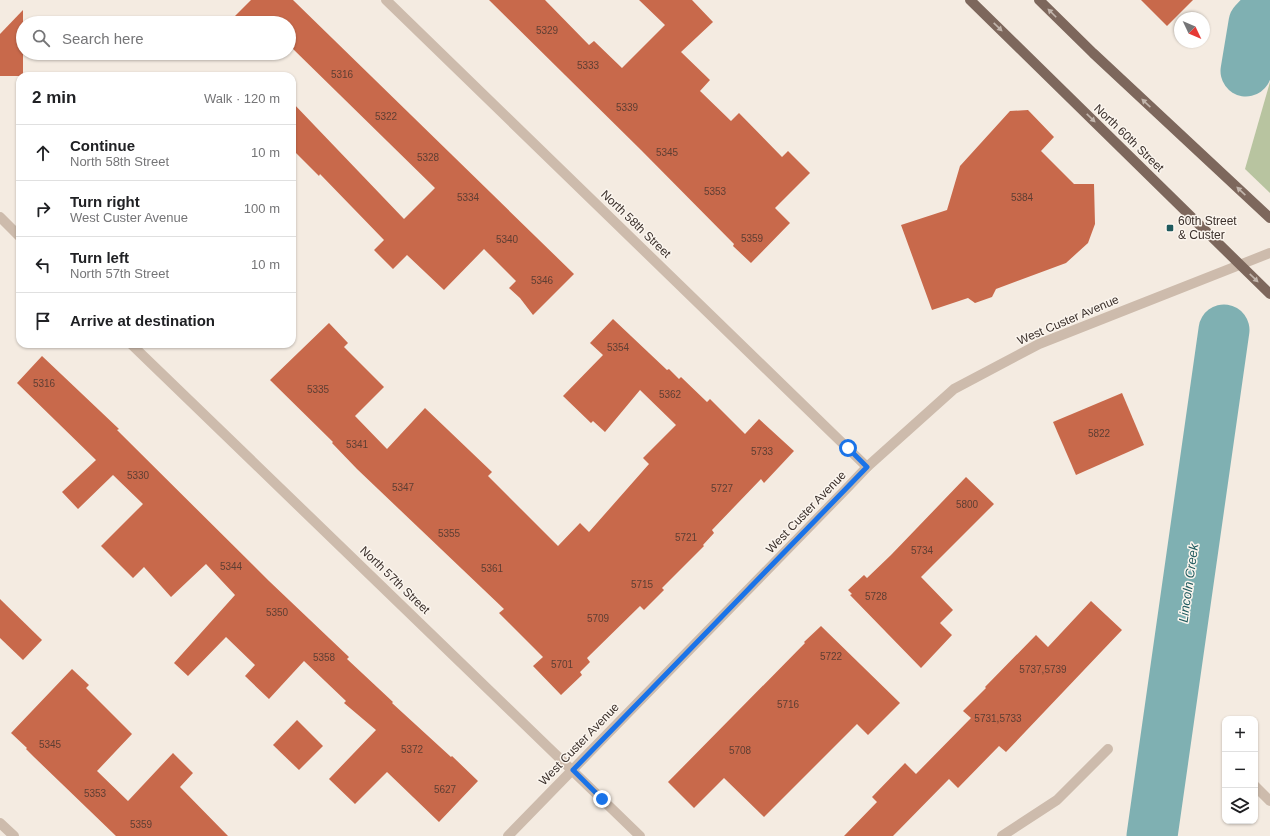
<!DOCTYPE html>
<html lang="en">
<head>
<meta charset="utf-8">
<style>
  :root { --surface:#fff; --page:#f2f2f2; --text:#202124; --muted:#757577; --line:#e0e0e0 }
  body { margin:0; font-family:Arial,sans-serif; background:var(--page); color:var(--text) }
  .controls { position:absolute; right:12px; bottom:12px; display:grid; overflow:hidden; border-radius:8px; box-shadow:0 1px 3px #0004 }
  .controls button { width:36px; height:36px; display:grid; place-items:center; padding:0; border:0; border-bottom:1px solid var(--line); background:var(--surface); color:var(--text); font:20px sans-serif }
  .compass { position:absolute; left:1174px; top:12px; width:36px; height:36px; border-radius:50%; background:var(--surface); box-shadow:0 1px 3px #0004; rotate:134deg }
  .stop { position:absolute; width:12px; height:12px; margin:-9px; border:3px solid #1a73e8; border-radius:50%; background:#fff }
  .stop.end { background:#1a73e8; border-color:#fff; box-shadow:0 1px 4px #0008 }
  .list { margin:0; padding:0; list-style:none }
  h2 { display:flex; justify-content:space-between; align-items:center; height:52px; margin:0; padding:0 16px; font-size:17px }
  h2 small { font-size:13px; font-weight:400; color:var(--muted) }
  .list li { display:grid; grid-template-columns:26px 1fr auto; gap:12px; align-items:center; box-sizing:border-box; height:56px; padding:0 16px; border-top:1px solid var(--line) }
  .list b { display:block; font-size:15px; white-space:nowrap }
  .list p { margin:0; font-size:13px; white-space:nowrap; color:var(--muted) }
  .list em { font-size:13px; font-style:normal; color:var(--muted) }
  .icon { flex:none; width:22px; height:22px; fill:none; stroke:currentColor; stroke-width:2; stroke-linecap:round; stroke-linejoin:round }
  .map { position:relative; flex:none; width:1270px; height:836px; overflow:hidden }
  .search { position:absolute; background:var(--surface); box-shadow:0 1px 3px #0004; left:16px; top:16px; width:280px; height:44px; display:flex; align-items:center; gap:10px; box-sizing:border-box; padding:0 14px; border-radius:22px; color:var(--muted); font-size:15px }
  .panel { position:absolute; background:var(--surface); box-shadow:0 1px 3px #0004; left:16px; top:72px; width:280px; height:276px; border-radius:12px }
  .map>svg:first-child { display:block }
  .green { fill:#b8c4a0 }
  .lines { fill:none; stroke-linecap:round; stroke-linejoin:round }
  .river { stroke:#7fb0b2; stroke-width:51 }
  .building { fill:#c8694b }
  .minor { stroke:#cdbbac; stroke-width:10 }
  .major { stroke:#7d675c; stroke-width:10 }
  .oneway { fill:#c2b5ac }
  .route { stroke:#1a73e8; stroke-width:5 }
  .poi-dot { fill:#1f5a5e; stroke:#fbf5ee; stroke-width:1.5 }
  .labels { text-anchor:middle; stroke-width:3; stroke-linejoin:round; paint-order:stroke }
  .number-label { font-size:10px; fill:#5e3e33 }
  .street-label { font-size:12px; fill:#3b302b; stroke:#fbf5ee }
  .poi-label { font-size:12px; fill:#3b302b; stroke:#fbf5ee; text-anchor:start }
  .water-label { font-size:13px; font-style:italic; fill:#1f5a5e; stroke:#fbf5ee }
</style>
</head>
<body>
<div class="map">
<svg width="1270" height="836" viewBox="0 0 1270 836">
  <rect width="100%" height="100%" fill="#f4ebe1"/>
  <polygon class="green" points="1270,82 1270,193 1245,169"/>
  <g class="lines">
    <g class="river">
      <polyline points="1246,71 1254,23 1270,6"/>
      <polyline points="1152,836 1224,330"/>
    </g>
  </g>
  <g class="building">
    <polygon points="251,0 293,0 574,274 533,315 520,298 509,288 516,281 484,249 444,290 407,255 393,269 374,250 384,240 320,174 319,176 292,149 292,102 404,219 435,188 292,48 289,44 289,23 228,23"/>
    <polygon points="489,0 545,0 589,45 594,41 622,68 665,25 639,0 692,0 713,22 681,52 710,80 700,91 731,121 739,113 782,157 788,151 810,173 775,208 790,223 751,263 733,246 734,244 641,150"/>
    <polygon points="1141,0 1193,0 1167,26"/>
    <polygon points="23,10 23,76 0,76 0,34"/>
    <polygon points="1028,110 1054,137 1041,151 1074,184 1094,184 1095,224 1088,243 1066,263 996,289 992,297 975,303 968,298 932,310 901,225 947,210 960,166 1010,111"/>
    <polygon points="613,319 667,370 669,369 679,379 681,377 707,402 710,399 745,434 759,419 794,451 764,483 761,479 712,530 714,533 703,545 704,546 662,588 664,590 644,610 640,606 587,658 590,662 580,672 582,675 561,695 533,666 543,657 499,613 504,609 357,469 332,443 333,442 270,380 329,323 348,343 344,347 384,387 355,416 387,449 425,408 492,472 488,476 558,546 580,523 589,532 649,464 643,458 676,425 640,390 605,432 593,421 591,423 563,396 603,355 590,343"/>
    <polygon points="42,356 119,429 117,430 269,581 349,657 347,659 393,702 392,703 451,757 452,756 478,781 439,822 387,772 355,804 329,779 376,730 344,703 346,701 304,661 269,699 245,676 255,665 226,637 188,676 174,663 235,595 206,564 171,597 144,567 133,578 101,546 143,504 113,475 78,509 62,492 96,460 17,383"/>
    <polygon points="1122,393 1144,445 1076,475 1053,422"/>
    <polygon points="966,477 994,504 921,577 953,610 940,623 952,635 921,668 850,595 852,594 848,590 864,575 867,578 891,555"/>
    <polygon points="0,599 42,640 23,660 0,638"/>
    <polygon points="1091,601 1122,630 1006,752 999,746 958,788 949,779 893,836 844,836 877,802 872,797 905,763 916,774 971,718 963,711 986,688 985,687 1036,635 1048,647"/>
    <polygon points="821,626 900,703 868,735 857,724 764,817 724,778 694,808 668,782 805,643 804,642"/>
    <polygon points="72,669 89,685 86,688 132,734 97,771 128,801 173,753 193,773 180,787 228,836 116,836 34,757 26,749 27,748 11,733"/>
    <polygon points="297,720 323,746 299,770 273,745"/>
  </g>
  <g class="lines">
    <g class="minor">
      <polyline points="386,0 867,467"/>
      <polyline points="0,217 20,237"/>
      <polyline points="131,344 640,836"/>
      <polyline points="1255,786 1270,801"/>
      <polyline points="0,823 14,836"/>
      <polyline points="508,836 849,486 867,467 954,389 1039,344 1270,253"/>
      <polyline points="1002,836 1057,800 1108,749"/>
    </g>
    <g class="major">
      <polyline points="970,0 1270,294"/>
      <polyline points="1039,0 1093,53 1270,218"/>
    </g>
  </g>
  <defs><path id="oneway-solid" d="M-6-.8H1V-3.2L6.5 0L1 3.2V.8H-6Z"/></defs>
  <g class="oneway">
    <use href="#oneway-solid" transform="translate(1052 13) rotate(-135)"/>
    <use href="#oneway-solid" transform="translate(998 27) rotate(44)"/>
    <use href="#oneway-solid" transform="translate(1146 103) rotate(-137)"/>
    <use href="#oneway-solid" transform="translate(1091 118) rotate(44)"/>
    <use href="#oneway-solid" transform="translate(1241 191) rotate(-137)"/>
    <use href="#oneway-solid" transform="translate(1254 278) rotate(44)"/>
  </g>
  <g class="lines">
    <polyline class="route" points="602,799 573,770 867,467 848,448"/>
  </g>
  <rect class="poi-dot" x="1166" y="224" width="8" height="8" rx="2"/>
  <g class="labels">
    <g class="number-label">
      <text x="547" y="34">5329</text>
      <text x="588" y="69">5333</text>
      <text x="342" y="78">5316</text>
      <text x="627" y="111">5339</text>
      <text x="386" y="120">5322</text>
      <text x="667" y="156">5345</text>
      <text x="428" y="161">5328</text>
      <text x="715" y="195">5353</text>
      <text x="468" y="201">5334</text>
      <text x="1022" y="201">5384</text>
      <text x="752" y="242">5359</text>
      <text x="507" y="243">5340</text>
      <text x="542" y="284">5346</text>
      <text x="618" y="351">5354</text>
      <text x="44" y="387">5316</text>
      <text x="318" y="393">5335</text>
      <text x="670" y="398">5362</text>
      <text x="1099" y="437">5822</text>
      <text x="357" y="448">5341</text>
      <text x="762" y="455">5733</text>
      <text x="138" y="479">5330</text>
      <text x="403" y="491">5347</text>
      <text x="722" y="492">5727</text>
      <text x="967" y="508">5800</text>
      <text x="449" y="537">5355</text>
      <text x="686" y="541">5721</text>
      <text x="922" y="554">5734</text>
      <text x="231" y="570">5344</text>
      <text x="492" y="572">5361</text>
      <text x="642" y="588">5715</text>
      <text x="876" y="600">5728</text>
      <text x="277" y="616">5350</text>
      <text x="598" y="622">5709</text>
      <text x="831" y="660">5722</text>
      <text x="324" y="661">5358</text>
      <text x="562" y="668">5701</text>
      <text x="1043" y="673">5737,5739</text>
      <text x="788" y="708">5716</text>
      <text x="998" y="722">5731,5733</text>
      <text x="50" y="748">5345</text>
      <text x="412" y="753">5372</text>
      <text x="740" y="754">5708</text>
      <text x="445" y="793">5627</text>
      <text x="95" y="797">5353</text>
      <text x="141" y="828">5359</text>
    </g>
    <g class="street-label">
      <text transform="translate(1129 138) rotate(44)" y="4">North 60th Street</text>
      <text transform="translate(636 224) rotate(44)" y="4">North 58th Street</text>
      <text transform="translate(1068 320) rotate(-23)" y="4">West Custer Avenue</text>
      <text transform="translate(806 512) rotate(-46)" y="4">West Custer Avenue</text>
      <text transform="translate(395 580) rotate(44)" y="4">North 57th Street</text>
      <text transform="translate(579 744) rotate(-46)" y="4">West Custer Avenue</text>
    </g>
    <g class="poi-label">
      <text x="1178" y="225">60th Street<tspan x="1178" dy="14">&amp; Custer</tspan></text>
    </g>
    <g class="water-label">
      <text transform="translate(1188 583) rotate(-82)" y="5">Lincoln Creek</text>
    </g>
  </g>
</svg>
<div class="controls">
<button>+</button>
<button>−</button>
<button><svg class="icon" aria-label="layers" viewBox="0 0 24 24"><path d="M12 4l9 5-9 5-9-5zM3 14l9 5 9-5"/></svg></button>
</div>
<svg class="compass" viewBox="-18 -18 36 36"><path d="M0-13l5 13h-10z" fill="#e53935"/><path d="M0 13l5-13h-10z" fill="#757577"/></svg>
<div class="stop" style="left:848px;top:448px"></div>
<div class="stop end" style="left:602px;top:799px"></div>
<div class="search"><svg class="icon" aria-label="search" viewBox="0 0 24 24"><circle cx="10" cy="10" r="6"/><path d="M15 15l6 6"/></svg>Search here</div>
<section class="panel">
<h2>2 min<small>Walk · 120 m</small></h2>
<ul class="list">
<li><svg class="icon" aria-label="ahead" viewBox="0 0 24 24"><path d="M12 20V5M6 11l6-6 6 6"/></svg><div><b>Continue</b><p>North 58th Street</p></div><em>10 m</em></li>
<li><svg class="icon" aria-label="right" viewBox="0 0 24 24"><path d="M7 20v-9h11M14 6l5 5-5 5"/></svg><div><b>Turn right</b><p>West Custer Avenue</p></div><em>100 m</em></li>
<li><svg class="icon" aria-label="left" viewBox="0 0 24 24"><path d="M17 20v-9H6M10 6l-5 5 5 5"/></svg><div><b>Turn left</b><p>North 57th Street</p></div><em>10 m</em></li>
<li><svg class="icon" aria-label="arrive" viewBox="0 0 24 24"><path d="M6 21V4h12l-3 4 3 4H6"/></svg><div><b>Arrive at destination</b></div></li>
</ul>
</section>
</div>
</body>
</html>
